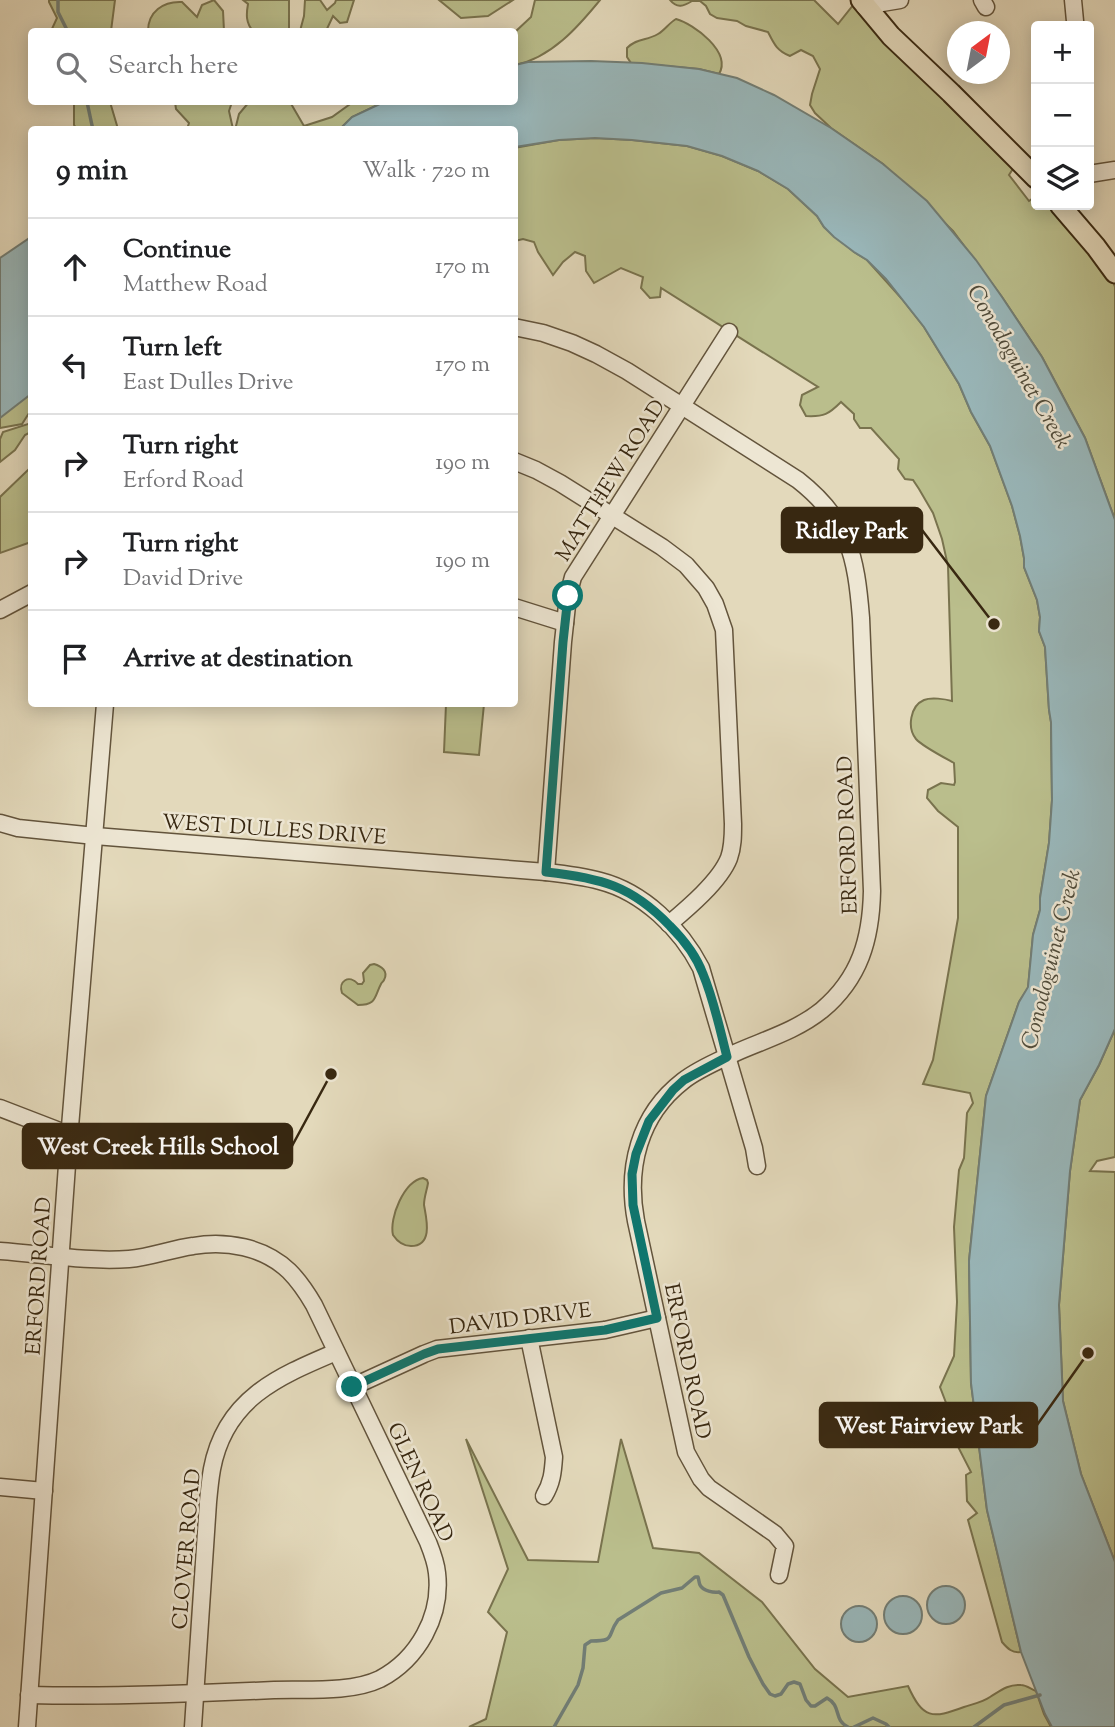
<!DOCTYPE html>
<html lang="en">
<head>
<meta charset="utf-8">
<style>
  :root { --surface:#fff; --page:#f6f6f6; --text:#202124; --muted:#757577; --line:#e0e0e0 }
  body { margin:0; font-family:"Sorts Mill Goudy",serif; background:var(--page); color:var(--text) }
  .controls { position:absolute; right:21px; top:21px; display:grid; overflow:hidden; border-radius:7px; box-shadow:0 4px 18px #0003 }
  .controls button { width:63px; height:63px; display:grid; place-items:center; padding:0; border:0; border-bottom:2px solid var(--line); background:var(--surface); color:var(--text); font:35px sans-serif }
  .compass { position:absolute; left:947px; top:21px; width:63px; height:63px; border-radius:50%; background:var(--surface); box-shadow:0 4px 18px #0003; rotate:32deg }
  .stop { position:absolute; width:21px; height:21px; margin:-16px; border:5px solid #0f766e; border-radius:50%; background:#fff }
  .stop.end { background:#0f766e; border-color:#fff; box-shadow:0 2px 7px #0008 }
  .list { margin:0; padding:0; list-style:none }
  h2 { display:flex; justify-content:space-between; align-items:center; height:91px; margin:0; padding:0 28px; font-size:30px }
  h2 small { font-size:23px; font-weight:400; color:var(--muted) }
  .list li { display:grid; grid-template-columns:46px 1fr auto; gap:21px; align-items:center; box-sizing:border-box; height:98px; padding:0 28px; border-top:2px solid var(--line) }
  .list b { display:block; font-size:26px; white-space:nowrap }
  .list p { margin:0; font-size:23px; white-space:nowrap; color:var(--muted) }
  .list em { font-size:23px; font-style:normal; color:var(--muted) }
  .icon { flex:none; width:38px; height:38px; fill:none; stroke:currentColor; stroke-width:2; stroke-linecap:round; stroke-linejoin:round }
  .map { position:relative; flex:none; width:1115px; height:1727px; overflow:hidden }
  .search { position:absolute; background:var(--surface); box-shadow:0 4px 18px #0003; left:28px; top:28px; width:490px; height:77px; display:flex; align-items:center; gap:18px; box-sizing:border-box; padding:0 24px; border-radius:7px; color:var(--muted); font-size:26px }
  .panel { position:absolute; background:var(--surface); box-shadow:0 4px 18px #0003; left:28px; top:126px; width:490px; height:581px; border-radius:7px }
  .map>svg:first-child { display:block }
  .green { fill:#babe8c; stroke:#79734e; stroke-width:2 }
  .water { fill:#99b7ba; stroke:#727e76; stroke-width:2 }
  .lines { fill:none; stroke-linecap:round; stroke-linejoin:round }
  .stream { stroke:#727e76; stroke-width:3.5 }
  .minor-casing { stroke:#63543c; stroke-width:19 }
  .major-casing { stroke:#382811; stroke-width:23 }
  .minor { stroke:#ede6d3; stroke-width:16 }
  .major { stroke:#e3d9bb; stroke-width:19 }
  .route { stroke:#0f766e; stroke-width:9 }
  .labels { text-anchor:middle; stroke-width:5; stroke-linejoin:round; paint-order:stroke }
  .street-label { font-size:21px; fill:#382811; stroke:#ede6d3 }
  .water-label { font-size:23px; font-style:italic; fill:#504c3b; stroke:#ede6d3 }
  .leader { fill:none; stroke:#382811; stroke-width:2.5 }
  .callout-dot { fill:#382811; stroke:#ede6d3; stroke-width:2.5 }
  .callout { fill:#382811; stroke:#382811; stroke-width:2.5 }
  .callout-label { font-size:23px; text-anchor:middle; font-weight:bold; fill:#fff }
</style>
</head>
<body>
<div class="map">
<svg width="1115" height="1727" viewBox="0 0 1115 1727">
  <rect width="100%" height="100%" fill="#e3d9bb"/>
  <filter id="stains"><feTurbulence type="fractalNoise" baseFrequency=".00286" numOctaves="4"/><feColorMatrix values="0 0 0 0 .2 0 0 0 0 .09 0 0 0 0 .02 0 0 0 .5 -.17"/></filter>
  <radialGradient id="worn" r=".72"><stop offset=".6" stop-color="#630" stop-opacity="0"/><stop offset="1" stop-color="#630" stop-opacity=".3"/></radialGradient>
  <g class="green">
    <polygon points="49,0 115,0 111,31 51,31 57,18 49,2"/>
    <path d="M 214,0 L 223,11 L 224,31 L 148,31 C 148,12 163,1 182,2 L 197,17 L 202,5 Z"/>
    <path d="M 243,0 L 289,0 L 289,31 L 253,31 C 246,23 246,15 248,4 Z"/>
    <polygon points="305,0 320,0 327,10 335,3 336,0 354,0 347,22 340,23 333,16 326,31 300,31 304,16"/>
    <polygon points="439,0 513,0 488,16 461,18"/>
    <path d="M 535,0 L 600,0 C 578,27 551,58 515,65 L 515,32 L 531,17 Z"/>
    <path d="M 670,0 L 814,0 L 838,24 L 854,4 L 1016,164 L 1009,175 L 1029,201 L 1036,196 L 1036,205 L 1054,205 L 1110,274 L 1115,287 L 1115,520 L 1085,438 L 1042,357 L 1002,297 L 953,231 L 883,164 L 831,128 L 815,113 L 810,105 L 812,94 L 820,69 L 813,56 L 801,50 L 790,56 C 777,51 774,44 768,32 L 746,26 L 737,21 L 717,18 L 710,14 L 706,6 L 700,1 L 692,1 C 684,6 677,9 670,0 Z"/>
    <path d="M 676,19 C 694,24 732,52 719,74 L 699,69 L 631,63 L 627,57 L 627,48 C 637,38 646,41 658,34 C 665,30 669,23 676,19 Z"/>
    <polygon points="74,102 110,102 118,129 77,129 74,125"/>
    <polygon points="175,102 232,102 229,111 233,129 187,129 189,123 176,109"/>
    <polygon points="249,102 290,102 304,126 332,117 353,102 384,102 352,117 340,129 235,130 239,114"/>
    <path d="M 595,138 L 632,140 L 687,146 L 722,156 L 758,171 L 788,189 L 817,216 L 824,227 L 854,252 L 867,260 L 902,299 L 924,327 L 959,384 L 971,412 L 990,446 L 1012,506 L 1020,536 L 1024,558 L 1024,567 L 1037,600 L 1040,617 L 1039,631 L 1045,647 L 1049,710 L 1051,722 L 1052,800 L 1049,843 L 1040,898 L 1040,910 L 1033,935 L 1028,988 L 1019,1002 L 986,1096 L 969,1261 L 971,1383 L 987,1510 L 1021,1652 C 1012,1653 1008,1649 1002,1642 L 968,1520 L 977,1513 L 967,1501 L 966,1475 L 971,1472 L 951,1433 L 948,1408 L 940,1387 L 954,1356 L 957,1302 L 954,1227 L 959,1170 L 964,1158 L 967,1113 L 973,1103 L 970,1093 L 923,1084 L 933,1060 L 958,918 L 958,827 L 938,811 L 927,798 L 928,790 L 941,783 L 954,785 L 955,782 L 954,763 C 945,758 922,746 916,739 C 907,728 910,706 924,700 C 931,697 945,699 952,701 L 948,566 L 942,539 L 933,513 L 919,489 L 913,480 L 905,479 L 898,469 L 899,459 L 871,428 L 860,428 L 854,419 L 854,414 L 841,402 C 829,414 824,417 806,416 L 800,405 L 802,395 L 818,387 L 661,288 L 660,297 L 650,298 L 641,288 L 643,277 L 621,268 L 594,283 L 586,271 L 585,256 L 575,252 L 563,262 L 553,275 L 538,252 L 534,242 L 523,239 L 515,241 L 514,148 L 559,140 Z"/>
    <polygon points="31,395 31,410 22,424 0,428 0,416 19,397"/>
    <polygon points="31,423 31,432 25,435 15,450 0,462 0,439 3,432"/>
    <polygon points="31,467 31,542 0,553 0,497"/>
    <polygon points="446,704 484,704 479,755 444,752"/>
    <path d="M 374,964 C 381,966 389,971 384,980 C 383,982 381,983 381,984 C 374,997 377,1005 358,1005 L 342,993 C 338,981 349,974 358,984 L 362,984 L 364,981 L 363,973 L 370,965 Z"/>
    <polygon points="1115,1029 1115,1157 1097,1161 1090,1171 1115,1172 1115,1562 1081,1474 1063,1401 1059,1305 1070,1171 1080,1100 1099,1065"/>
    <path d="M 423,1178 L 427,1180 L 428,1183 C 427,1190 424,1197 424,1205 C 426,1217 434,1246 411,1246 C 403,1246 397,1241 393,1235 C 389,1218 404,1181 423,1178 Z"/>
    <path d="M 466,1439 L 528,1560 L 598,1562 L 621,1439 L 653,1548 L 699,1553 L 762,1602 L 815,1669 L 848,1697 L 908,1686 C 923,1719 932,1719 964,1707 C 973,1704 983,1702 990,1697 C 1000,1691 1008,1684 1021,1685 C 1026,1685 1031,1689 1036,1691 L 1044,1714 L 1051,1727 L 469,1727 L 486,1719 L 507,1632 L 488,1612 L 508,1569 Z"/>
  </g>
  <g class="water">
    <polygon points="591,61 642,63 699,69 737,78 774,95 831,128 883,164 927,201 976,260 1002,297 1042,357 1085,438 1115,520 1115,1029 1099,1065 1080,1100 1070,1171 1059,1305 1063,1401 1081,1474 1115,1562 1115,1727 1052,1727 1045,1714 1021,1652 987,1510 971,1383 969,1261 986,1096 1019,1002 1028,987 1033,935 1040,910 1040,898 1049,843 1052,800 1051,722 1049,710 1045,647 1039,631 1040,617 1037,600 1024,567 1024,558 1020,536 1012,506 990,446 971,412 959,384 924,327 886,279 867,260 854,252 834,237 824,227 817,216 788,189 758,171 722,156 687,146 632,140 595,138 559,140 515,147 514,130 340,129 352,117 384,102 514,102 515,65 528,62"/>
    <polygon points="31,237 31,394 0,418 0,258"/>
    <circle cx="946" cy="1605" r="19"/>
    <circle cx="903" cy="1615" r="19"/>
    <circle cx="859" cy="1624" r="18"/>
  </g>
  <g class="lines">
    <g class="stream">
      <polyline points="58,0 58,12 68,32"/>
      <polyline points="87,102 93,130"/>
      <path d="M 554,1727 L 578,1685 L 583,1668 L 585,1645 L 591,1641 C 617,1641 606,1636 618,1620 L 661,1593 L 682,1588 L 695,1577 L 698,1577 C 699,1580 699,1583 700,1585 C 703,1591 714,1593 719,1592 L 723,1595 L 749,1657 L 763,1684 L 770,1694 L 775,1696 L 781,1694 L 788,1684 L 794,1682 L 800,1684 L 806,1700 L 811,1706 L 815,1706 L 827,1698 C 842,1706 833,1720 848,1727"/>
      <polyline points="854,1727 873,1718 886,1724 889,1727"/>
      <polyline points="974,1727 1004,1705 1040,1695"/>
    </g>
    <defs>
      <g id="minor">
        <polyline points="982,0 986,7"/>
        <polyline points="1073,0 1075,21"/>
        <polyline points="864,6 900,0"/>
        <polyline points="1089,174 1115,170"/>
        <path d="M 514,327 L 543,333 L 572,343 L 596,354 L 627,371 L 798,480 C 849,520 856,556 861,618 L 872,891 C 871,939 860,978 822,1010 C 796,1031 764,1040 735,1053 C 718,1061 698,1069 683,1081 C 639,1115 626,1168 636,1221 L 686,1452 L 701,1479 L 709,1488 L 775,1534 L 785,1546 L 779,1575"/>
        <path d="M 514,461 L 536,470 L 560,483 L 662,547 L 686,565 L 706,588 L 715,604 L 724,630 L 733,824 C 733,836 733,847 729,858 C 720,881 688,908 669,924"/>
        <polyline points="514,607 565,623"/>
        <polyline points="0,610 32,593"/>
        <path d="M 0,823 L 18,828 L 95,836 L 546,872 C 564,874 582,876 600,881 C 643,892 681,929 701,968 L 754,1148 L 757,1166"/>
        <polyline points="546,872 563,642 568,596 573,577 729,332"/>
        <polyline points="0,1108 70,1135"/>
        <path d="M 0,1251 C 43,1254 86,1262 129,1259 C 151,1257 171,1249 193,1246 C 226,1240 264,1247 289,1271 C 299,1281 307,1293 314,1305 L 428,1542 C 432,1552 436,1562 437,1573 C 442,1616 418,1659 380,1679 C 351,1693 306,1689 274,1690 C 193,1694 111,1697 29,1695"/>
        <path d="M 529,1338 L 554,1457 C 553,1472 552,1483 544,1496"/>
        <polyline points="352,1387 424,1354 437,1349 605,1330 657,1318"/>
        <polyline points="0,1487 44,1491"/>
        <polyline points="27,1727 68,1151 105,704"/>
        <path d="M 193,1727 L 208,1502 C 209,1491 210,1480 212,1469 C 225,1399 277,1377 336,1352"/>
      </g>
      <g id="major">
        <polyline points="861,0 891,36 951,93 1036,178"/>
        <polyline points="1060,205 1096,247 1115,273"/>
      </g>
    </defs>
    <use href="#minor" class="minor-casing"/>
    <use href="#major" class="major-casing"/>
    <use href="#minor" class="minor"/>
    <use href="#major" class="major"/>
  </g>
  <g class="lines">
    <path class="route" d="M 352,1387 L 424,1354 L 438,1349 L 605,1330 L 657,1318 L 633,1205 L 632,1174 L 636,1154 L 649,1121 L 673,1090 L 684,1080 L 727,1057 C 720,1030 714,1000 703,974 C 696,955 684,940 670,926 C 631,885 600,878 546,872 L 563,642 L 568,596"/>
  </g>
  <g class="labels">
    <g class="street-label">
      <text transform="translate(610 480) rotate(-58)" y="7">MATTHEW ROAD</text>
      <text transform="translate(274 829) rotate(4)" y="7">WEST DULLES DRIVE</text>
      <text transform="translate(847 835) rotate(-92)" y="7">ERFORD ROAD</text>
      <text transform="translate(38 1276) rotate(-86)" y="7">ERFORD ROAD</text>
      <text transform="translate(520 1318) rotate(-7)" y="7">DAVID DRIVE</text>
      <text transform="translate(688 1361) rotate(78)" y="7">ERFORD ROAD</text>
      <text transform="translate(421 1482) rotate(65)" y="7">GLEN ROAD</text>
      <text transform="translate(186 1549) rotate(-85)" y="7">CLOVER ROAD</text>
    </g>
    <g class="water-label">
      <text transform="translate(1020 366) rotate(60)" y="8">Conodoguinet Creek</text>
      <text transform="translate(1050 959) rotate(-76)" y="8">Conodoguinet Creek</text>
    </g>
  </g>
  <path class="leader" d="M994 624L922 530M331 1074L292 1146M1088 1353L1037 1425"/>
  <g class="callout-dot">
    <circle cx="994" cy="624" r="7"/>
    <circle cx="331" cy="1074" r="7"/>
    <circle cx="1088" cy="1353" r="7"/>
  </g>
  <g class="callout">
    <rect x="782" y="508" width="140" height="44" rx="7"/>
    <rect x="23" y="1124" width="269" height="44" rx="7"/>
    <rect x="820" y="1403" width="217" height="44" rx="7"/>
  </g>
  <g class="callout-label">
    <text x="852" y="538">Ridley Park</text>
    <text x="158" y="1154">West Creek Hills School</text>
    <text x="929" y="1433">West Fairview Park</text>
  </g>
  <rect width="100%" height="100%" filter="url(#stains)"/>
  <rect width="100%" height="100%" fill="url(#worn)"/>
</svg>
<div class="controls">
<button>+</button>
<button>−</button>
<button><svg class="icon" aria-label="layers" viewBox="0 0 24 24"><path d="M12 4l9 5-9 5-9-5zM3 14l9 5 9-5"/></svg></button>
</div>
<svg class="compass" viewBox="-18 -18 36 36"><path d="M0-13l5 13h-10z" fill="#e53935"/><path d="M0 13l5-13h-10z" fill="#757577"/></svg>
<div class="stop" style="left:568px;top:596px"></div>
<div class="stop end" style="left:352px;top:1387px"></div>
<div class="search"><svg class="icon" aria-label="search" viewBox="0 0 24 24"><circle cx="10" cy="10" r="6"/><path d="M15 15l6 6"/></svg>Search here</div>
<section class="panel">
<h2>9 min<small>Walk · 720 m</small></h2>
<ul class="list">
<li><svg class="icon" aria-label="ahead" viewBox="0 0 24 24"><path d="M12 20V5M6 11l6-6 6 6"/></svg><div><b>Continue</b><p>Matthew Road</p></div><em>170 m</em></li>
<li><svg class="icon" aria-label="left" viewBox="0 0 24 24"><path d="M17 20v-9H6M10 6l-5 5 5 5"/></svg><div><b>Turn left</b><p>East Dulles Drive</p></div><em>170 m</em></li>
<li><svg class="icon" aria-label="right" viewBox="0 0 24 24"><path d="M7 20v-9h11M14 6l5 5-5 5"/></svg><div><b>Turn right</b><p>Erford Road</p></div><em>190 m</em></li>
<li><svg class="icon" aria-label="right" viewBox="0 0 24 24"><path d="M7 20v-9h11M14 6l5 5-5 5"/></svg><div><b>Turn right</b><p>David Drive</p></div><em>190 m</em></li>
<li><svg class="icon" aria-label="arrive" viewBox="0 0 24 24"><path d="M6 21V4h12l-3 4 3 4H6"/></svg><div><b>Arrive at destination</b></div></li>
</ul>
</section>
</div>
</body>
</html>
